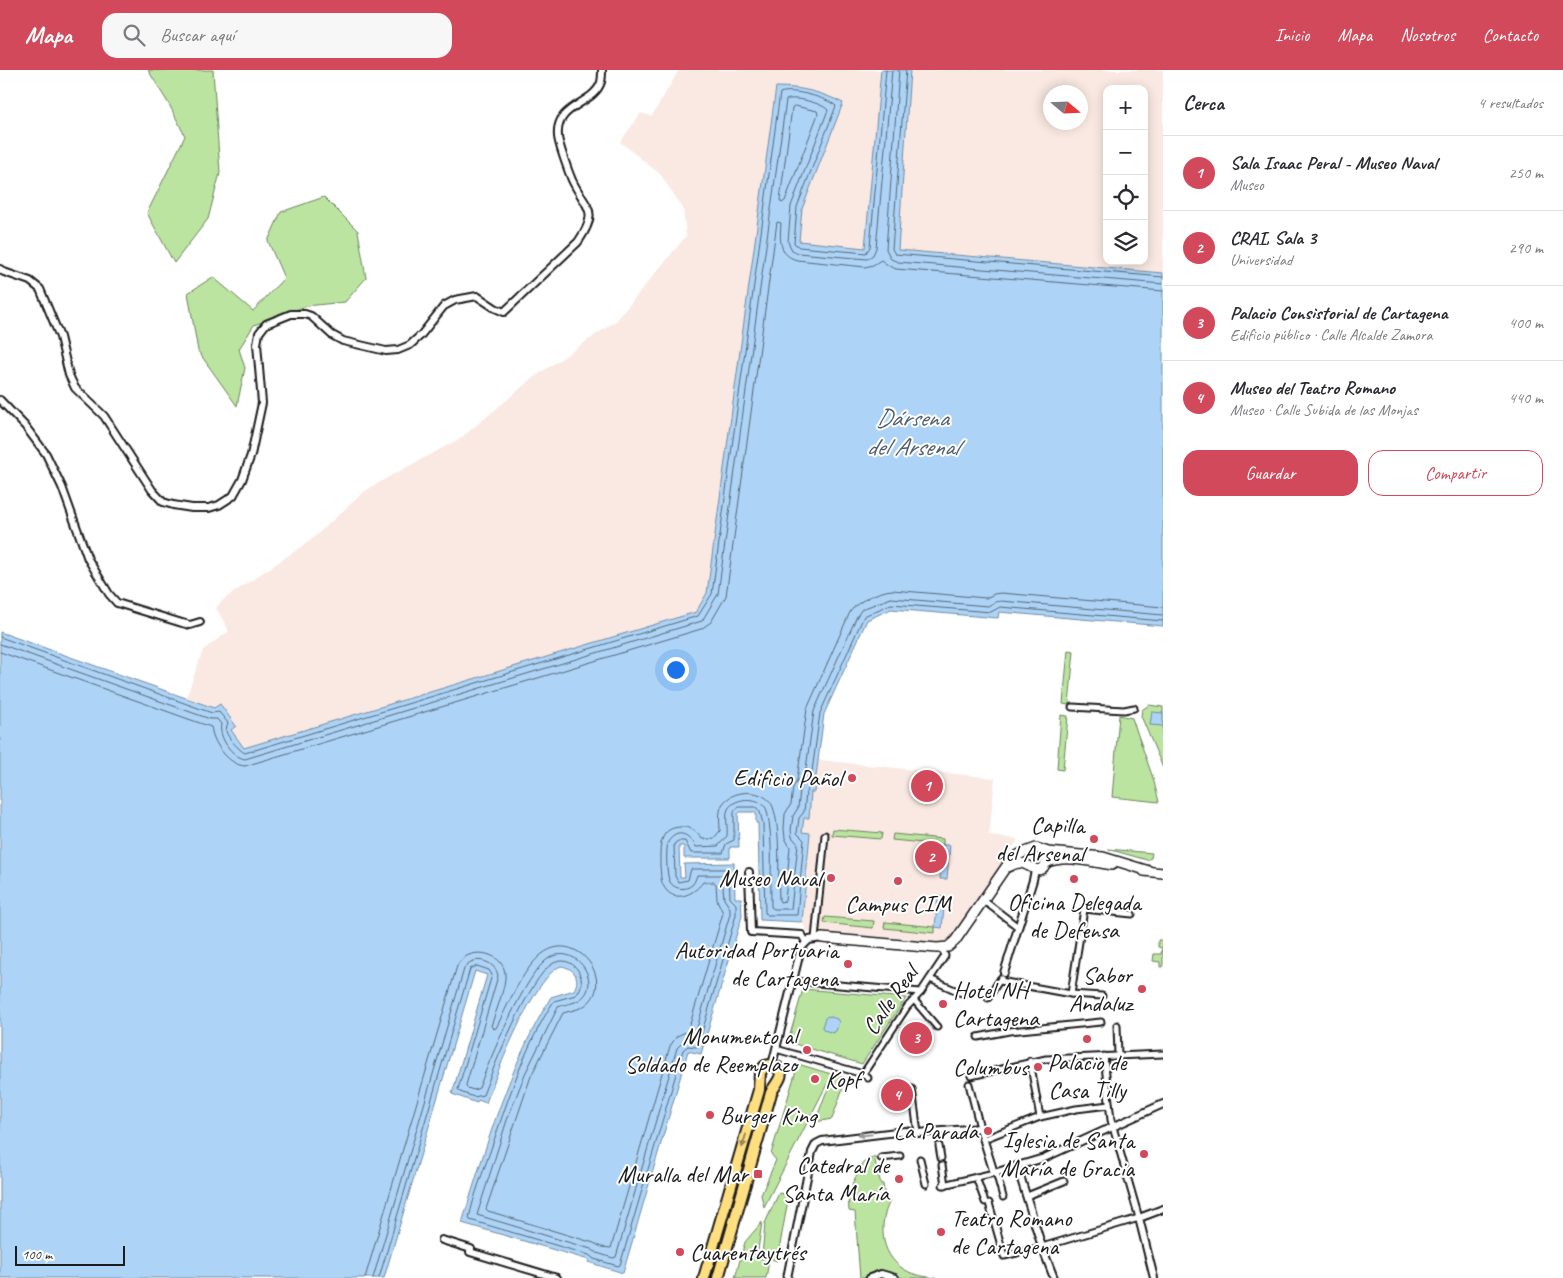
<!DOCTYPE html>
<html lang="es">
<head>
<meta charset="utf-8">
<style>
  :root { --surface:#fff; --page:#f7f7f7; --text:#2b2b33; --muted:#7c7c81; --line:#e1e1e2; --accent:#d1495b }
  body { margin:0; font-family:Caveat,sans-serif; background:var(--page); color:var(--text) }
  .controls { position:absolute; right:15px; top:15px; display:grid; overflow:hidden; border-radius:10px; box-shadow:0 2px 12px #0003 }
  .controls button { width:45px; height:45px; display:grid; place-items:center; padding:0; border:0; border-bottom:1px solid var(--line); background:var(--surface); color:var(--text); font:25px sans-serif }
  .compass { position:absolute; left:1043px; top:15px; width:45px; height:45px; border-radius:50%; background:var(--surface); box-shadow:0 2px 12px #0003; rotate:109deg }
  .scale { position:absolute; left:15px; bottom:12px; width:110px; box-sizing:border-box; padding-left:5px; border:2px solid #1c1c1c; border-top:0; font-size:14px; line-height:18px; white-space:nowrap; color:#1c1c1c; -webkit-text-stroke:4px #fff; paint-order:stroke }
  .you { position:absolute; left:675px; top:599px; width:18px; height:18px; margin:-12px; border:4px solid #fff; border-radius:50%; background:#1a73e8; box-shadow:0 0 0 8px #1a73e833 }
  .badge { display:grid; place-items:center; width:32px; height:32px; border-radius:50%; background:var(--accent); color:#fff; font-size:16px; font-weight:700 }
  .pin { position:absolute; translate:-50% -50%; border:2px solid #fff; box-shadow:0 1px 5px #0006 }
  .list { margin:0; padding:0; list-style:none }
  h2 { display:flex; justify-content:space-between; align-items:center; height:65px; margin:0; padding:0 20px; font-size:21px }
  h2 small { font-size:16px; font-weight:400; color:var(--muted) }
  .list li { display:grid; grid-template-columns:32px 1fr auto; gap:15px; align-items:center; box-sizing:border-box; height:75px; padding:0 20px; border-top:1px solid var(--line) }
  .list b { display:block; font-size:19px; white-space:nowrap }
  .list p { margin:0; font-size:16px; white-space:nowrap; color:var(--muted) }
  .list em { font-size:16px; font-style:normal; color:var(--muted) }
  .actions { display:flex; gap:10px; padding:15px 20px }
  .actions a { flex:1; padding:11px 0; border:1px solid var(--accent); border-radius:15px; text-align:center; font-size:18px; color:var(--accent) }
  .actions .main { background:var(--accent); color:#fff }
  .icon { flex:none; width:28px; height:28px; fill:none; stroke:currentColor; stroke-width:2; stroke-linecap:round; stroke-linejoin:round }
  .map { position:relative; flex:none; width:1163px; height:1208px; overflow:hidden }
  header { display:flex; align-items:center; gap:30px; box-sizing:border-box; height:70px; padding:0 25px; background:var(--accent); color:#fff }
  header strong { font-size:24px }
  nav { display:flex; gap:28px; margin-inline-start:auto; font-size:18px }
  .search { width:350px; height:45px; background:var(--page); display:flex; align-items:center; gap:12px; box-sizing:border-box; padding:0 18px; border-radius:15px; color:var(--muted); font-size:19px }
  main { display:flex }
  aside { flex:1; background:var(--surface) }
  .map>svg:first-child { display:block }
  .built { fill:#f9e9e2; fill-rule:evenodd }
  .green { fill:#bbe4a0; stroke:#6c805e }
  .water { fill:#add4f7; stroke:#738a9f }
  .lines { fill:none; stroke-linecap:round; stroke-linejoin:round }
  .shore { stroke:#566674; stroke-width:1 }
  .pedestrian-casing { stroke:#1c1c1c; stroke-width:9 }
  .minor-casing { stroke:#1c1c1c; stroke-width:10 }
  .secondary-casing { stroke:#1c1c1c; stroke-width:12 }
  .primary-casing { stroke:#1c1c1c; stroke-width:14 }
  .pedestrian { stroke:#fff; stroke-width:5 }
  .minor { stroke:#fff; stroke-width:6 }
  .secondary { stroke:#fff; stroke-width:9 }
  .primary { stroke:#ffdf80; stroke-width:10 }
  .oneway { fill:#999 }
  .oneway2 { fill:#998753 }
  .poi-dot { fill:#d1495b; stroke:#fff; stroke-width:2 }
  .labels { text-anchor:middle; stroke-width:4; stroke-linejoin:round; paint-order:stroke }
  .poi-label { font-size:24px; fill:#1c1c1c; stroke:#fff; text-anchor:end }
  .street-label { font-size:24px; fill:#1c1c1c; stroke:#fff }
  .water-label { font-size:25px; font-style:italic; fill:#4f5c69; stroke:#fff }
</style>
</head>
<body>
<header>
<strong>Mapa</strong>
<div class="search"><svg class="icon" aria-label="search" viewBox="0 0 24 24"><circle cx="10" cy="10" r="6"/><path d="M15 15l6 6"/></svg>Buscar aquí</div>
<nav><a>Inicio</a><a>Mapa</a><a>Nosotros</a><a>Contacto</a></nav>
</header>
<main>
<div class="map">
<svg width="1163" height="1208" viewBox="0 0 1163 1208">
  <rect width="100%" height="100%" fill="#fff"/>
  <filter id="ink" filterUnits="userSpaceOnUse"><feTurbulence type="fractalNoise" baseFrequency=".02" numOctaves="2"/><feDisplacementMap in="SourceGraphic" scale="10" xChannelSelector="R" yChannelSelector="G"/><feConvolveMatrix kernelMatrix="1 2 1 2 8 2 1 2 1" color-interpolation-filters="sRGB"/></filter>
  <g filter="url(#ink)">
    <g class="built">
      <path d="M 679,0 L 1163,0 L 1163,203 L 897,180 L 898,165 L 865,178 L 799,172 L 707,523 L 696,542 L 244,678 L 230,660 L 236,656 L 220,634 L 214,638 L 186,628 L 203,580 L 229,561 L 216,538 L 221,532 L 228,526 L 310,471 L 365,421 L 385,409 L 461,368 L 533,308 L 616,251 L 686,166 L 683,138 L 660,104 L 620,72 L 641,43 L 652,46 ZM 1107,19 L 1144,19 L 1144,191 L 1107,191 ZM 1050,22 L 1080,22 L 1080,52 L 1050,52 Z"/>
      <polygon points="818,690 995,708 989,766 1017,769 1017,771 950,870 940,872 823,862 808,863 802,852 810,764 802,763 804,748 809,748 811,722 814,722"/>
    </g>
    <g class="green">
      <polygon points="148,0 213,0 220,103 208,149 174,193 147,143 185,66 170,36"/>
      <polygon points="324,127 358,161 366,208 345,232 306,236 254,255 239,279 245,298 237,336 198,281 188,223 213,207 253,241 284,208 268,171 281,142"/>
      <polygon points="1068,580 1074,581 1069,635 1063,634"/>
      <polygon points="1149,635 1163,637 1163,698 1141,646 1142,640"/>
      <polygon points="1061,645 1068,646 1063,700 1057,699"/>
      <polygon points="1119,645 1132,648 1153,708 1159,732 1112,727"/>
      <polygon points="833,759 882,763 881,769 832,765"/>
      <polygon points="893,764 943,769 943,775 892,770"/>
      <polygon points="1108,779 1152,783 1151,788 1147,790"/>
      <polygon points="825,847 874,851 873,858 824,853"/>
      <polygon points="885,852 935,857 935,863 884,858"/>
      <polygon points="1158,870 1163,870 1163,897 1160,897 1160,892 1153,891 1154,884 1161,884 1162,878 1158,877"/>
      <polygon points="803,919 906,928 862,994 788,972"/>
      <polygon points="798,994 851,1010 848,1016 844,1015 832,1049 815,1052 826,1023 831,1016 827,1014 764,1137 761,1125 776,1090 771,1084"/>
      <path d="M 874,1087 L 881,1114 L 883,1114 L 885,1127 L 890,1131 C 877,1156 881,1189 909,1202 C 918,1206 928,1207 936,1208 L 886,1208 L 882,1206 L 860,1208 L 855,1142 L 849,1141 L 848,1125 L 853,1112 L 863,1093 Z"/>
      <polygon points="779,1123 789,1125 777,1191 762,1186 765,1153"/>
      <polygon points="762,1152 757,1187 769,1191 766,1208 735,1208 745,1172"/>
    </g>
    <g class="water">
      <path d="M 881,0 L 910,0 L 898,180 L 1163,203 L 1163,556 L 999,542 L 998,548 L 891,539 L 867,550 L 824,644 L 814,722 L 811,722 L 809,748 L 804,748 L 802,762 L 810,763 L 802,852 L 760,850 L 758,753 L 756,753 L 756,743 L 754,742 L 740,742 L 738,744 L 739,777 L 730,777 L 730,788 L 684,788 L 684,776 L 679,776 L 680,807 L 685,807 L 684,794 L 734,793 L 735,828 L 741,828 L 742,846 L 701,984 L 688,981 L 623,1203 L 588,1192 L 589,1190 L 462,1153 C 486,1076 509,996 551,927 L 574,920 C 581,908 574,898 561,896 C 534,906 496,1005 486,1033 L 478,1030 L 477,1033 L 452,1024 L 487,905 L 475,901 L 384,1208 L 0,1208 L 0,562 L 214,638 L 220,634 L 236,656 L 231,660 L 244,678 L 696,542 L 707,523 L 776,17 C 801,17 821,22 843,33 L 802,139 L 799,171 L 865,178 Z"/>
      <polygon points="1152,642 1163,643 1163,656 1150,655"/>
      <polygon points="943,775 950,775 947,809 940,809"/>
      <polygon points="938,825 945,826 942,858 935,857"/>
      <polygon points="828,946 837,949 839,952 836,961 833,963 824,960 822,957 825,948"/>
    </g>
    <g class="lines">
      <g class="shore">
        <polyline points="899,0 886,179 891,189 898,192 1163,214"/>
        <polyline points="906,0 892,179 895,184 1163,207"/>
        <polygon points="795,36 817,41 818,44 785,131 782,133 780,130 792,38"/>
        <path d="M 0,567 L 212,643 L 219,642 L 228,653 C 227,655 226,659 226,661 C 227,667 240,681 245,683 L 698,546 L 712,524 L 780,23 C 792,18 827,28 836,36 L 797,137 L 794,173 L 799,177 L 866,183 L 870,177 L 886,0"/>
        <path d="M 0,574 L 210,649 L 217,649 L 221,654 C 218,667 232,687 245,689 L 702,551 L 718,524 L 786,30 C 794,26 822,33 828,40 L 791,136 L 788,172 L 792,180 L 798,183 L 867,189 L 873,185 L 876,178 L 892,0"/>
        <path d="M 0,582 L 211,657 C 212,660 212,664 214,668 C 219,680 231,695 245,696 L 701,559 L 711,552 L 726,526 L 777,152 L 781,153 C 780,169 778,185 797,190 L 865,197 L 873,195 L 881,190 L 889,196 L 896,199 L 1163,221"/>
        <path d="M 365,1208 L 457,896 C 466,876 502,880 505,903 C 507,914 495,944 491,956 L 494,959 L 496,958 C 508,935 522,900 542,884 C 577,857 618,914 584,936 C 578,940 569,941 563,943 L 531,1006 L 486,1139 L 488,1141 L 594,1173 L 601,1177 L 611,1178 L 670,976 L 677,966 L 688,961 L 723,843 L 717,830 L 716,814 L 714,812 L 703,812 C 693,826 672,834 663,815 C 660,809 661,802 660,796 C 660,779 658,758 680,757 C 690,756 696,761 702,769 L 713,769 L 720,761 C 720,753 718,743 722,735 C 732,718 766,718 773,737 C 781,759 778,805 779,830 L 780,832 L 785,831 L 790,777 L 785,768 L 784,759 L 785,744 L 791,734 L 793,718 L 797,710 L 807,639 L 850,542 C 857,531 879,521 892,520 L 986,528 L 994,524 L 1001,523 L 1163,537"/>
        <path d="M 373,1208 L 464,899 C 471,884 496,890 498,906 L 466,1015 L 467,1018 L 474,1020 L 479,1018 C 489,991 526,902 549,888 C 577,872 604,915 579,930 C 573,934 564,934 558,937 L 525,1004 L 507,1050 L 477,1145 L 591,1179 L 597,1183 L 613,1188 L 616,1187 L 677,978 L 683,972 L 694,968 L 730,844 L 730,838 L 724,829 L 722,805 L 697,805 C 696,808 695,812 692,815 C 685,821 674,819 670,812 C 666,806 666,779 668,772 C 678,757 690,765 696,777 L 718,776 L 727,766 C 728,758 725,746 728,739 C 735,726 763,726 767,741 C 774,771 770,807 771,837 L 774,839 L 791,839 L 798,774 L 792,767 L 791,760 L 793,746 L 798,738 L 800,720 L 804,713 L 814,641 L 857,546 L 862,539 L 891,528 L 988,536 L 995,532 L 1001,531 L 1163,545"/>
        <path d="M 379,1208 L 470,899 L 477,896 L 489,900 L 492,905 L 458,1019 L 460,1022 L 474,1027 L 483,1025 C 493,998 530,907 552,894 C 572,882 591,909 576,925 L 554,931 C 525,975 508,1030 491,1079 C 483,1102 474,1125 469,1148 L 470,1150 L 589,1185 L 594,1189 L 618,1196 L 620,1195 L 683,980 L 688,976 L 696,977 L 698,976 L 736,845 L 736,834 L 730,828 L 729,799 L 691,799 L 688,810 L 678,812 L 675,806 L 674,774 L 678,771 L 685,771 L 691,783 L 723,783 L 726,774 L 734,770 L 734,741 L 739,737 L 756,737 L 760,742 L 763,754 L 765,843 L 767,845 L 797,845 L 804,770 L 797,763 L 799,748 L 804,742 L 806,722 L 810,716 L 820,643 L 864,546 L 891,534 L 991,542 L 1000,537 L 1163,551"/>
      </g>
      <defs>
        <g id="pedestrian">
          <polyline points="1072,637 1124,640 1134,638"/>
          <polyline points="983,830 1018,857"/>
          <polyline points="815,869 825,765"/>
          <polyline points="930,909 964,924"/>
          <polyline points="792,911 921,922"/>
          <polyline points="1000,911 1071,924 1102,926"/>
          <polyline points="1071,924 1084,839 1132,844"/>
          <polyline points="988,928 1001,908"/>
          <polyline points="914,930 937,957"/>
          <polyline points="1117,955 1118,985"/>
          <polyline points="978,967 1009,961 1101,952"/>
          <polyline points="776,979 863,1004 868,1008"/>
          <polyline points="1030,991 1040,1047"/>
          <polyline points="863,1004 907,937 921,922 945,886 942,878"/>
          <polyline points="971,1006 1046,989 1163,984"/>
          <polyline points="969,1014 980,1058"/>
          <polyline points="912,1019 918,1063"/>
          <polyline points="984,1069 1040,1047 1076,1039 1109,1035"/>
          <polyline points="939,1076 941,1088"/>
          <polyline points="881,1088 900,1086"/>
          <polyline points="920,1089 926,1114"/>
          <polyline points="942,1095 945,1115"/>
          <polyline points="996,1102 1003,1127"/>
          <polyline points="976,1107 985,1132"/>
          <polyline points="943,1115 994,1103"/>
          <polyline points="1027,1126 1064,1111"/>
          <polyline points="989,1133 1004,1186 1042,1177 1139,1148 1111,1050 1104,986"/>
        </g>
        <g id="minor">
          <path d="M 0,199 L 4,202 L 30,211 L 40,219 L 60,267 L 69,305 L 75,318 L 104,346 L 152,420 L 163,432 L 173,435 L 192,438 L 209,438 L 219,435 L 233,426 L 242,410 L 251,385 L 262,333 L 257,274 L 259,263 L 266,254 L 291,244 L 305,244 L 311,246 L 332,265 L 343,271 L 386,281 L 398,280 L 410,275 L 421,265 L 444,236 L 455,230 L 477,226 L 495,238 L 504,242 L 578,172 C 601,139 585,138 572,110 C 569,103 558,73 558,66 C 555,34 594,35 601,12 C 602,8 602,3 602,0"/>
          <polyline points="0,330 25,356 46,384 62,417 88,489 109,524 117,533 182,553 190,555 200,552"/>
          <polyline points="749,802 751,862 802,865 806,872"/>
          <polyline points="1004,903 1033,810 1035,800"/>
          <polyline points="772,995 801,878 809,870 822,868"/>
          <polyline points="1017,1096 1042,1177 1054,1208"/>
          <polyline points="442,1170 471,1179 470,1182 557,1208"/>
          <polyline points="787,1208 812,1082 816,1074 822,1071 905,1061 918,1063 980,1058 994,1103 1044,1088 1163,1034"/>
          <polyline points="870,1208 881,1204 895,1208"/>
          <polyline points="1154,1208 1139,1148 1163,1139"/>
        </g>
        <g id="secondary">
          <path d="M 1046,793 C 1065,784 1092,792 1112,795"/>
          <path d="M 1008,797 C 1012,795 1015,793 1020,793 C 1030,793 1041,810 1047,790"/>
          <polyline points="1144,801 1163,803"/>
          <polyline points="822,868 937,878 948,877 955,871 1010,791 1020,784 1036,778 1048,782 1103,787 1149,801"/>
        </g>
        <path id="primary" d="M 704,1208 L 759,1020 L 760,1002 L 765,996 C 769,995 773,994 777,997 C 787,1005 774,1015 771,1023 L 718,1208"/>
      </defs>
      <use href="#pedestrian" class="pedestrian-casing"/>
      <use href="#minor" class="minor-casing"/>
      <use href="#secondary" class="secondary-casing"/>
      <use href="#primary" class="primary-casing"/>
      <use href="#pedestrian" class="pedestrian"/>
      <use href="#minor" class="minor"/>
      <use href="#secondary" class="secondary"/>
      <use href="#primary" class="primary"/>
    </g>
    <defs><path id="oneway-solid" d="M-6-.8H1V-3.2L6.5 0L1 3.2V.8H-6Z" transform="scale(1.25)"/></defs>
    <use class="oneway" href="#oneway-solid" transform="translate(865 1065) rotate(174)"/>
    <use class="oneway2" href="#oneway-solid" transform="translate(744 1071) rotate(107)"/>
  </g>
  <g class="poi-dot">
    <circle cx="852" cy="708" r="5"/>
    <circle cx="1094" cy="769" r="5"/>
    <circle cx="831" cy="808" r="5"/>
    <circle cx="1074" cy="809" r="5"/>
    <circle cx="898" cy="811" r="5"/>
    <circle cx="848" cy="894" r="5"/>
    <circle cx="1142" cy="919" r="5"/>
    <circle cx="943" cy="934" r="5"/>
    <circle cx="1087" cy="969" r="5"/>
    <circle cx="807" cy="980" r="5"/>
    <circle cx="1038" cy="997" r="5"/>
    <circle cx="815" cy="1009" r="5"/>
    <circle cx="710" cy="1045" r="5"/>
    <circle cx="988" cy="1061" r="5"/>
    <circle cx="1144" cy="1084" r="5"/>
    <rect x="753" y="1099" width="10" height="10" rx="2.5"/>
    <circle cx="899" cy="1109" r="5"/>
    <circle cx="941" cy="1162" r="5"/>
    <circle cx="680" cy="1182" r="5"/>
  </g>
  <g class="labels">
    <g class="poi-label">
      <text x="842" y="716">Edificio Pañol</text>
      <text x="1084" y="763">Capilla<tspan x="1084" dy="28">del Arsenal</tspan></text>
      <text x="821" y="816">Museo Naval</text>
      <text x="1074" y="840" text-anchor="middle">Oficina Delegada<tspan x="1074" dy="28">de Defensa</tspan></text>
      <text x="898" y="842" text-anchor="middle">Campus CIM</text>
      <text x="838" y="888">Autoridad Portuaria<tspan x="838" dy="28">de Cartagena</tspan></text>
      <text x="1132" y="913">Sabor<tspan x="1132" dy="28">Andaluz</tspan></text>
      <text x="953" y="928" text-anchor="start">Hotel NH<tspan x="953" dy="28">Cartagena</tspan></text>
      <text x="797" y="974">Monumento al<tspan x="797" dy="28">Soldado de Reemplazo</tspan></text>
      <text x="1087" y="1000" text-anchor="middle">Palacio de<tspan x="1087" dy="28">Casa Tilly</tspan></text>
      <text x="1028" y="1005">Columbus</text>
      <text x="825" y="1017" text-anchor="start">Kopf</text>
      <text x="720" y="1053" text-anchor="start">Burger King</text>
      <text x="978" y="1069">La Parada</text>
      <text x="1134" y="1078">Iglesia de Santa<tspan x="1134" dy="28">María de Gracia</tspan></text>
      <text x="889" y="1103">Catedral de<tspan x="889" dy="28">Santa María</tspan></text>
      <text x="748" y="1112">Muralla del Mar</text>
      <text x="951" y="1156" text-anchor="start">Teatro Romano<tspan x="951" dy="28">de Cartagena</tspan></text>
      <text x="690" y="1190" text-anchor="start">Cuarentaytrés</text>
    </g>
    <g class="street-label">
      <text transform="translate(890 930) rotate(-55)" y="8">Calle Real</text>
    </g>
    <g class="water-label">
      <text x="912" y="356">Dársena<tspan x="912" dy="29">del Arsenal</tspan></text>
    </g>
  </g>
</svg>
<div class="controls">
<button>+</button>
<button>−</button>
<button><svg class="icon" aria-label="locate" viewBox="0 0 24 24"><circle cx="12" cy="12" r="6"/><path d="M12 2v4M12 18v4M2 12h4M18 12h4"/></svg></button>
<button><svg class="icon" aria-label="layers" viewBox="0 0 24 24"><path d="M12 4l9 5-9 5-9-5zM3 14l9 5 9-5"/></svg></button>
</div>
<svg class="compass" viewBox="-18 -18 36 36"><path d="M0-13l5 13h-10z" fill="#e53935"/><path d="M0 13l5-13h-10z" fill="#7c7c81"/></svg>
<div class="scale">100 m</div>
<div class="you"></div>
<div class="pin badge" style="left:927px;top:716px">1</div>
<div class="pin badge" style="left:931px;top:787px">2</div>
<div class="pin badge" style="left:916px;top:968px">3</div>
<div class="pin badge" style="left:897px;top:1025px">4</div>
</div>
<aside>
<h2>Cerca<small>4 resultados</small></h2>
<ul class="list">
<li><span class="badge">1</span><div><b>Sala Isaac Peral - Museo Naval</b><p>Museo</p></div><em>250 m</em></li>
<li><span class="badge">2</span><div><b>CRAI, Sala 3</b><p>Universidad</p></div><em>290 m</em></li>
<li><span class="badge">3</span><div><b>Palacio Consistorial de Cartagena</b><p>Edificio público · Calle Alcalde Zamora</p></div><em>400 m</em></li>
<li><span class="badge">4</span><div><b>Museo del Teatro Romano</b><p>Museo · Calle Subida de las Monjas</p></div><em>440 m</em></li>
</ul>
<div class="actions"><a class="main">Guardar</a><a>Compartir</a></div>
</aside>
</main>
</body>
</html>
